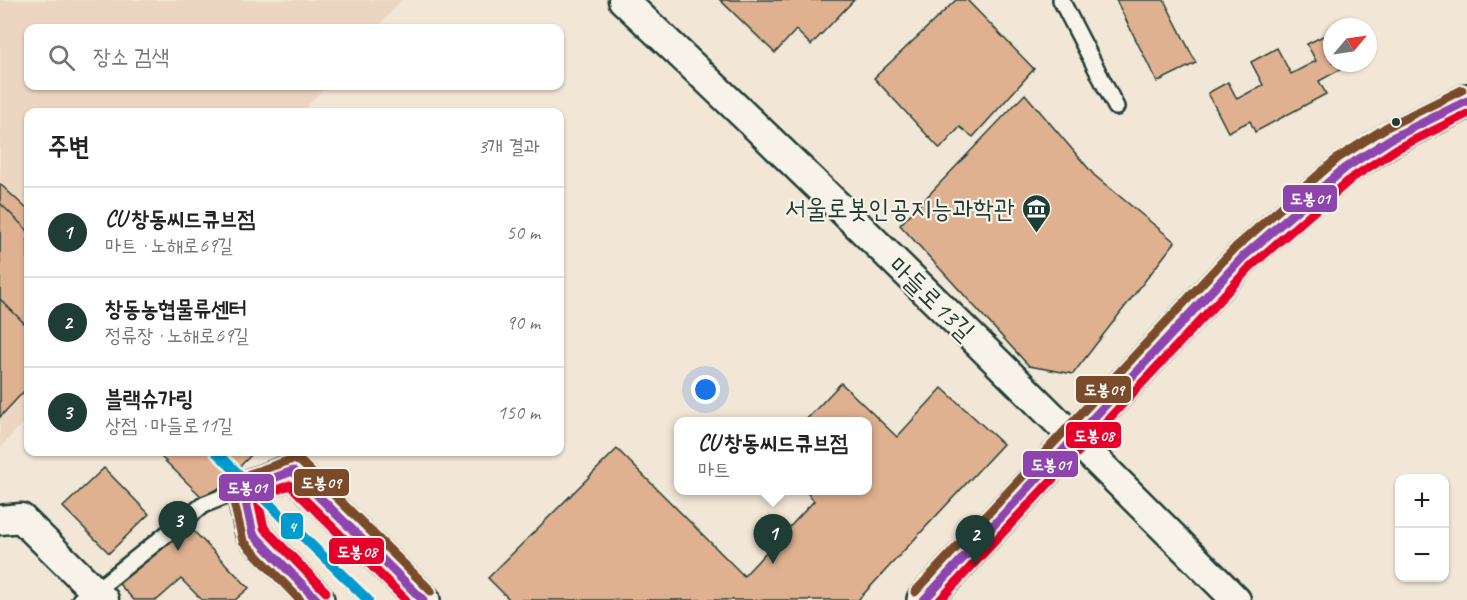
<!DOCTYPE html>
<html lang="ko">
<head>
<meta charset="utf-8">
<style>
  :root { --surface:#fff; --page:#f2f2f2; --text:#222; --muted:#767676; --line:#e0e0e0; --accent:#1f3d34 }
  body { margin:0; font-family:Caveat,"Poor Story",sans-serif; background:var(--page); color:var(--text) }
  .controls { position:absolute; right:18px; bottom:18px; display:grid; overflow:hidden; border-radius:12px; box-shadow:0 2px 4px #0004 }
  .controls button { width:54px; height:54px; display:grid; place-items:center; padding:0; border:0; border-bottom:2px solid var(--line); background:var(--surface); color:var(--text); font:30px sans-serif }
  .compass { position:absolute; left:1323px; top:18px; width:54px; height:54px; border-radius:50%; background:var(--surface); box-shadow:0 2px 4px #0004; rotate:61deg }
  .you { position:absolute; left:706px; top:390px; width:21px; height:21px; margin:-15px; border:4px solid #fff; border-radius:50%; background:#1a73e8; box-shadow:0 0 0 9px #1a73e833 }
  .badge { display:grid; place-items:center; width:39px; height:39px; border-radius:50%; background:var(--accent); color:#fff; font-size:20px; font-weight:700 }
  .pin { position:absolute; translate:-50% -50px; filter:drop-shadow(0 2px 3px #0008) }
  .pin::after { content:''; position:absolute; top:32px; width:21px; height:18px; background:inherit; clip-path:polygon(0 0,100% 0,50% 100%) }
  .popup { position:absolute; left:674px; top:417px; width:198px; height:78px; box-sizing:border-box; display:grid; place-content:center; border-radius:12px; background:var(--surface); filter:drop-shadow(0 2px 4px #0005); font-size:20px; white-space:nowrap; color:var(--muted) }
  .popup b { font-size:22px; color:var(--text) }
  .popup::after { content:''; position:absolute; left:50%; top:100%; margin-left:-12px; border:12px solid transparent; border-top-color:var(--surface) }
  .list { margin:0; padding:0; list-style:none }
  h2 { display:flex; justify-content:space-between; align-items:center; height:78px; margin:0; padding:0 24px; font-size:26px }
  h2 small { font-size:20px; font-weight:400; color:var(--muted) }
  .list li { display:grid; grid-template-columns:39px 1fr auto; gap:18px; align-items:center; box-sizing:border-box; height:90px; padding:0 24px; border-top:2px solid var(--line) }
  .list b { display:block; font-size:22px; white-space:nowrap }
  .list p { margin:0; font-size:20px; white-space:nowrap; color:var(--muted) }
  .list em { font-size:20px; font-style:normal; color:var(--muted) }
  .icon { flex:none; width:33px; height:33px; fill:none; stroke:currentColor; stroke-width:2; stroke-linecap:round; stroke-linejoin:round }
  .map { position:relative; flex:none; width:1467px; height:600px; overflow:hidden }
  .search { position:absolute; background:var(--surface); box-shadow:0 2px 4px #0004; left:24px; top:24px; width:540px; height:66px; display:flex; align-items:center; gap:15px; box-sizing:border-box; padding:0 21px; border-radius:12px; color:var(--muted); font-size:22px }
  .panel { position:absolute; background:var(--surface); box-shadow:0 2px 4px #0004; left:24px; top:108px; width:540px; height:348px; border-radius:12px }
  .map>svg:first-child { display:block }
  .built { fill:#ecd6c1 }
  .building { fill:#dfb190; stroke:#1f3d34; stroke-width:1.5 }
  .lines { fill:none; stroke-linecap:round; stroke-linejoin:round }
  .service-casing { stroke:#1f3d34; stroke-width:20 }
  .minor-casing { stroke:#1f3d34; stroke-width:33 }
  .secondary-casing { stroke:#1f3d34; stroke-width:38 }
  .service { stroke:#f7f3e8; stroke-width:15 }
  .minor { stroke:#f7f3e8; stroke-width:28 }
  .secondary { stroke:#f7f3e8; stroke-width:33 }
  .bus-1-casing { stroke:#f7f3e8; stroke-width:14 }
  .bus-2-casing { stroke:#f7f3e8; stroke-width:14 }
  .bus-3-casing { stroke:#f7f3e8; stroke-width:14 }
  .bus-1 { stroke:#8e44ad; stroke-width:9 }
  .bus-2 { stroke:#e4002b; stroke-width:9 }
  .bus-3 { stroke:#7a4b2a; stroke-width:9 }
  .metro-1-casing { stroke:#f7f3e8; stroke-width:15 }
  .metro-1 { stroke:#009bce; stroke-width:10 }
  .bus-dot { fill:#1f3d34; stroke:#f7f3e8; stroke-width:2 }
  .labels { text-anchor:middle; stroke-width:4.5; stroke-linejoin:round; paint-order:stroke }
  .poi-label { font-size:26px; fill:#1f3d34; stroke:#f7f3e8; text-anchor:end }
  .street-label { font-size:26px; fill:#1f3d34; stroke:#f7f3e8 }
  .line-badge { stroke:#f7f3e8; stroke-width:2 }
  .badge-label { font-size:16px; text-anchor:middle; font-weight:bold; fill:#fff }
</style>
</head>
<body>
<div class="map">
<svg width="1467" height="600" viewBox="0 0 1467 600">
  <rect width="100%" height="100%" fill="#f2e6d6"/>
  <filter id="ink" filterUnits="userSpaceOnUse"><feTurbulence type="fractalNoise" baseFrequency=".0167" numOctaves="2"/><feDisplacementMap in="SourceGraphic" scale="12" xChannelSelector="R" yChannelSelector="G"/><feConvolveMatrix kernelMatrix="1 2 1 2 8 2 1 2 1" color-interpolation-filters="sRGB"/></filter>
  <g filter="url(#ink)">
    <polygon class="built" points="0,0 402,0 377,28 28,28 28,86 326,86 302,112 28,112 28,417 0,448"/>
    <g class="building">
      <polygon points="720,0 854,0 811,45 796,30 775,53"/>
      <polygon points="956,0 967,0 1034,69 973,137 960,127 940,149 874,78"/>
      <polygon points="1116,0 1164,0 1196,63 1157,82"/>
      <polygon points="1325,35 1332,48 1332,63 1340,63 1343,68 1319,81 1326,94 1255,132 1250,121 1228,132 1208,93 1228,82 1237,99 1263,85 1251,62 1277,48 1291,74 1316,61 1307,44"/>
      <polygon points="1025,94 1094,175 1175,242 1073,374 1029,366 900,225"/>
      <polygon points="0,184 28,210 28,387 0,417"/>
      <polygon points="0,203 28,231 28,327 0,299"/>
      <polygon points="841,383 897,437 942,388 1003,444 858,600 510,600 488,578 617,449 744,576 814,501 805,490 868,490 868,422 804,422"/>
      <polygon points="156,452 254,452 206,501"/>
      <polygon points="104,468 149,514 109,553 63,507"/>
      <polygon points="185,522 249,588 235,600 202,600 181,579 157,600 134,600 119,584"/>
    </g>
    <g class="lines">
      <defs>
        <g id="service">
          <polyline points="1061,0 1116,107"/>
          <polyline points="80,600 95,591 203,505 243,489"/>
        </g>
        <g id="minor">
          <path d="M 623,0 C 831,196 1034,397 1236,600"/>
          <polyline points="0,520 21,518 104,600"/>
        </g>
        <g id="secondary">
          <polyline points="317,600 253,534 243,489 293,471 423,600"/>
          <polyline points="924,600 1243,257 1345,168 1392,138 1467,101"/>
        </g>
      </defs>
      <use href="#service" class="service-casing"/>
      <use href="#minor" class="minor-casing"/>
      <use href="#secondary" class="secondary-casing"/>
      <use href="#service" class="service"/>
      <use href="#minor" class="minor"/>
      <use href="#secondary" class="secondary"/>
      <defs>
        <g id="bus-1">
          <polyline points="317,600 253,534 243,489 293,471 423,600"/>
          <polyline points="924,600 1243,257 1345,168 1392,138 1467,101"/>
        </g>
        <g id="bus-2">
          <polyline points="326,592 264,528 257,497 290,485 406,600"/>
          <polyline points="940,600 1251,266 1352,178 1398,148 1467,114"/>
        </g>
        <g id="bus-3">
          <polyline points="915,592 1235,248 1338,158 1387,127 1462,90"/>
          <polyline points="300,600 243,541 231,489 233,483 238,478 293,459 301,462 431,591"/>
        </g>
      </defs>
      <use href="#bus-1" class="bus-1-casing"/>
      <use href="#bus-2" class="bus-2-casing"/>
      <use href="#bus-3" class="bus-3-casing"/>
      <use href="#bus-1" class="bus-1"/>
      <use href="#bus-2" class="bus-2"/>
      <use href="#bus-3" class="bus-3"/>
      <defs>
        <polyline id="metro-1" points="216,452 368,600"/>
      </defs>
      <use href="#metro-1" class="metro-1-casing"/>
      <use href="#metro-1" class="metro-1"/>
    </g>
  </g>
  <defs>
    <symbol id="museum-pin" viewBox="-11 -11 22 30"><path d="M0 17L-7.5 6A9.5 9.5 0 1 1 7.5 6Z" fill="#1f3d34" stroke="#f7f3e8"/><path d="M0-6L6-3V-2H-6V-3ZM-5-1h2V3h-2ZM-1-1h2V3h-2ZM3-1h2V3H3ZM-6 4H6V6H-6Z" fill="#fff"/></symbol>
  </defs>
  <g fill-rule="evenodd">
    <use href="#museum-pin" x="1020" y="192" width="33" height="45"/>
  </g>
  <circle class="bus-dot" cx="1396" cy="122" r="5"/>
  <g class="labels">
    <g class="poi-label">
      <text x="1015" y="217">서울로봇인공지능과학관</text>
    </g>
    <g class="street-label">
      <text transform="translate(932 298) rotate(44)" y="9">마들로13길</text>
    </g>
  </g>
  <g class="line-badge">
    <rect x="1282" y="184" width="56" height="29" rx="6" fill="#8e44ad"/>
    <rect x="1075" y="375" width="57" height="29" rx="6" fill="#7a4b2a"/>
    <rect x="1065" y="421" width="57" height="28" rx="6" fill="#e4002b"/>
    <rect x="1022" y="450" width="57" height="28" rx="6" fill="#8e44ad"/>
    <rect x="293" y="468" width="57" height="29" rx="6" fill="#7a4b2a"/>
    <rect x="218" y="473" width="57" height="29" rx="6" fill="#8e44ad"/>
    <rect x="280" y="512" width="24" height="28" rx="6" fill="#009bce"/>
    <rect x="328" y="537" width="57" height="28" rx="6" fill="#e4002b"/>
  </g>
  <g class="badge-label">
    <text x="1310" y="204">도봉01</text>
    <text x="1104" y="395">도봉09</text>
    <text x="1094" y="441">도봉08</text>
    <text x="1051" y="470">도봉01</text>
    <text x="321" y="488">도봉09</text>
    <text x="247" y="493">도봉01</text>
    <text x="292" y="532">4</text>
    <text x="357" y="557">도봉08</text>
  </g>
</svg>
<div class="controls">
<button>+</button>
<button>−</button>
</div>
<svg class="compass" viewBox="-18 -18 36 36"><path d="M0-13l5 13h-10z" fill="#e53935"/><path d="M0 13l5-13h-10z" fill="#767676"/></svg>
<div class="you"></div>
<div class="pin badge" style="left:773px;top:564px">1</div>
<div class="popup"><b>CU 창동씨드큐브점</b>마트</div>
<div class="pin badge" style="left:975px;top:565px">2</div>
<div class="pin badge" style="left:178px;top:551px">3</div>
<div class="search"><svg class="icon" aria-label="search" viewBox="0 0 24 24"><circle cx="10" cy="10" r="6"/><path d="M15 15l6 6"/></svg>장소 검색</div>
<section class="panel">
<h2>주변<small>3개 결과</small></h2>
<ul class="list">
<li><span class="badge">1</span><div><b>CU 창동씨드큐브점</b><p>마트 · 노해로69길</p></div><em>50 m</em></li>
<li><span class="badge">2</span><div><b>창동농협물류센터</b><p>정류장 · 노해로69길</p></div><em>90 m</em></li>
<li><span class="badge">3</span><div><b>블랙슈가링</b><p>상점 · 마들로11길</p></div><em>150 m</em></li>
</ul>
</section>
</div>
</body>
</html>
